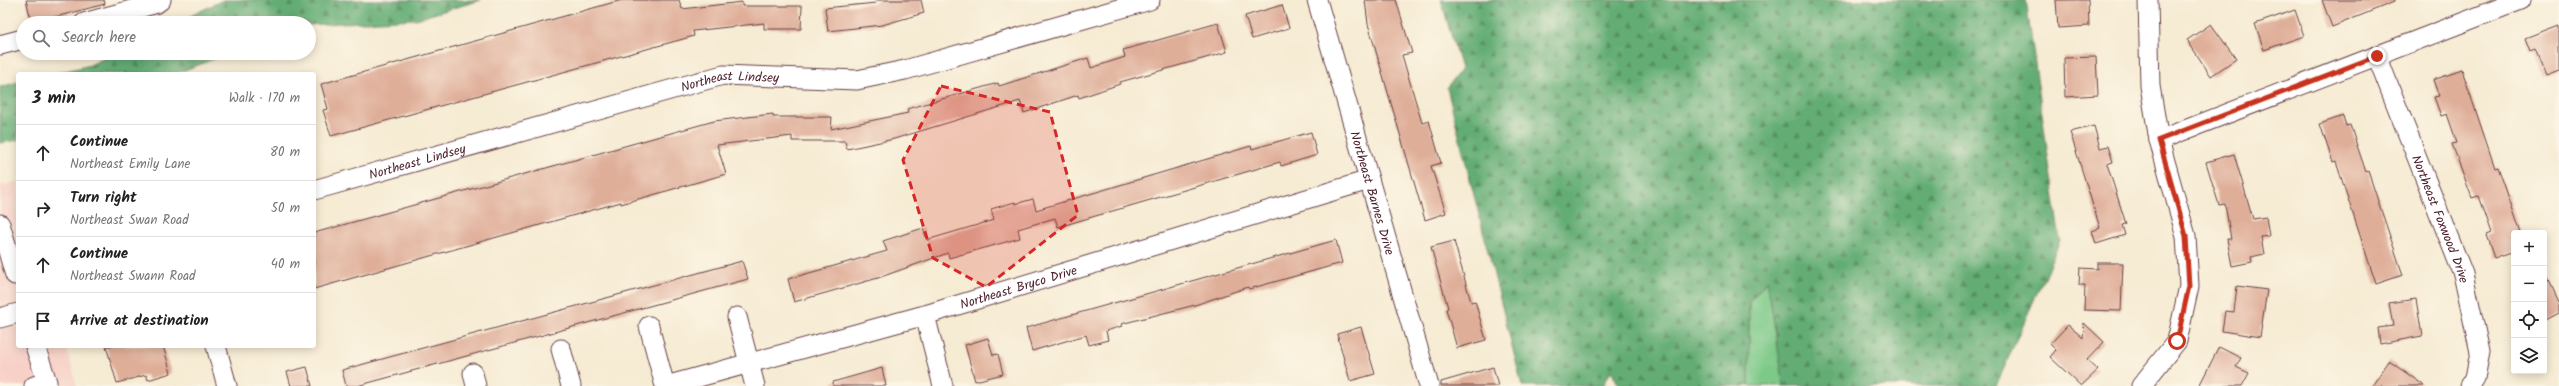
<!DOCTYPE html>
<html lang="en">
<head>
<meta charset="utf-8">
<style>
  :root { --surface:#fff; --page:#f2f2f2; --text:#222; --muted:#767676; --line:#e0e0e0 }
  body { margin:0; font-family:Kalam,sans-serif; background:var(--page); color:var(--text) }
  .controls { position:absolute; right:12px; bottom:12px; display:grid; overflow:hidden; border-radius:4px; box-shadow:0 2px 10px #0003 }
  .controls button { width:36px; height:36px; display:grid; place-items:center; padding:0; border:0; border-bottom:1px solid var(--line); background:var(--surface); color:var(--text); font:20px sans-serif }
  .stop { position:absolute; width:12px; height:12px; margin:-9px; border:3px solid #c8321e; border-radius:50%; background:#fff }
  .stop.end { background:#c8321e; border-color:#fff; box-shadow:0 1px 4px #0008 }
  .list { margin:0; padding:0; list-style:none }
  h2 { display:flex; justify-content:space-between; align-items:center; height:52px; margin:0; padding:0 16px; font-size:17px }
  h2 small { font-size:13px; font-weight:400; color:var(--muted) }
  .list li { display:grid; grid-template-columns:26px 1fr auto; gap:12px; align-items:center; box-sizing:border-box; height:56px; padding:0 16px; border-top:1px solid var(--line) }
  .list b { display:block; font-size:15px; white-space:nowrap }
  .list p { margin:0; font-size:13px; white-space:nowrap; color:var(--muted) }
  .list em { font-size:13px; font-style:normal; color:var(--muted) }
  .icon { flex:none; width:22px; height:22px; fill:none; stroke:currentColor; stroke-width:2; stroke-linecap:round; stroke-linejoin:round }
  .map { position:relative; flex:none; width:2559px; height:386px; overflow:hidden }
  .search { position:absolute; background:var(--surface); box-shadow:0 2px 10px #0003; left:16px; top:16px; width:300px; height:44px; display:flex; align-items:center; gap:10px; box-sizing:border-box; padding:0 14px; border-radius:22px; color:var(--muted); font-size:15px }
  .panel { position:absolute; background:var(--surface); box-shadow:0 2px 10px #0003; left:16px; top:72px; width:300px; height:276px; border-radius:4px }
  .map>svg:first-child { display:block }
  .built { fill:#f7d1c7 }
  .grass { fill:#7bc988; stroke:#62745a }
  .forest { fill:url(#forest-firs); stroke:#576650 }
  .building { fill:#dfae99 }
  .lines { fill:none; stroke-linecap:round; stroke-linejoin:round }
  .minor-casing { stroke:#643e44; stroke-width:21 }
  .minor { stroke:#fff; stroke-width:19 }
  .route { stroke:#c8321e; stroke-width:5 }
  .marked { fill:#d62828; fill-opacity:0.2; stroke:#d62828; stroke-width:3; stroke-dasharray:8 5; stroke-linejoin:round }
  .labels { text-anchor:middle; stroke-width:3.5; stroke-linejoin:round; paint-order:stroke }
  .street-label { font-size:13px; fill:#4a1f2b; stroke:#fcf5e5 }
</style>
</head>
<body>
<div class="map">
<svg width="2559" height="386" viewBox="0 0 2559 386">
  <defs>
    <pattern id="forest-firs" width="22" height="20" patternUnits="userSpaceOnUse"><rect width="22" height="20" fill="#64ad74"/><path d="M5 1l3.5 6h-7zM16 11l3.5 6h-7z" fill="#548c5f"/></pattern>
  </defs>
  <rect width="100%" height="100%" fill="#fcf5e5"/>
  <filter id="ink" filterUnits="userSpaceOnUse"><feTurbulence type="fractalNoise" baseFrequency=".025" numOctaves="2"/><feDisplacementMap in="SourceGraphic" scale="8" xChannelSelector="R" yChannelSelector="G"/><feConvolveMatrix kernelMatrix="1 2 1 2 8 2 1 2 1" color-interpolation-filters="sRGB"/></filter>
  <filter id="wash" filterUnits="userSpaceOnUse"><feTurbulence type="fractalNoise" baseFrequency=".012" numOctaves="4" result="noise"/><feDisplacementMap in="SourceGraphic" scale="16" xChannelSelector="R" yChannelSelector="G"/><feGaussianBlur stdDeviation="0.9" result="paint"/><feColorMatrix in="noise" values="0 0 0 0 0 0 0 0 0 0 0 0 0 0 0 0 0 1.4 0 .05"/><feComposite in="paint" operator="in"/></filter>
  <g filter="url(#wash)">
    <rect width="100%" height="100%" fill="#f6ebd3"/>
    <polygon class="built" points="18,181 18,346 66,346 77,386 0,386 0,186"/>
    <polygon class="grass" points="1768,280 1784,386 1749,386 1749,302"/>
    <g class="forest">
      <polygon points="223,0 481,0 416,19 309,25 309,23 176,23"/>
      <polygon points="1441,0 2026,0 2060,241 1996,386 1784,386 1767,280 1749,302 1749,386 1619,386 1611,370 1603,386 1522,386 1447,88 1461,69"/>
      <polygon points="115,53 231,53 174,74 53,74 90,65"/>
      <polygon points="18,82 18,140 0,143 0,87"/>
    </g>
    <g id="blocks">
      <g class="building">
        <polygon points="26,0 104,0 105,4 32,23"/>
        <polygon points="622,0 679,0 682,9 742,2 742,6 802,6 801,29 764,29 764,23 693,31 694,36 331,136 323,110 328,109 321,84"/>
        <polygon points="875,0 921,0 924,13 882,25 828,31 825,8 876,3"/>
        <polygon points="1365,0 1396,0 1412,53 1402,55 1422,123 1429,121 1441,163 1431,166 1446,213 1425,220 1368,24"/>
        <polygon points="2056,0 2088,0 2089,26 2058,28"/>
        <polygon points="2322,0 2394,0 2394,2 2332,27"/>
        <polygon points="1282,5 1289,28 1252,39 1245,16"/>
        <polygon points="2295,10 2304,36 2264,50 2255,24"/>
        <polygon points="1218,23 1227,52 1120,82 1120,84 1079,98 1078,95 1024,113 1020,101 894,139 847,149 845,141 792,141 792,136 717,145 726,174 621,204 621,202 314,289 314,233 714,121 773,114 773,117 832,117 831,129 908,113 907,109 998,83 999,86 1088,58 1091,68 1125,57 1123,50"/>
        <polygon points="2211,24 2236,59 2211,76 2187,40"/>
        <polygon points="2559,25 2559,71 2546,76 2535,49 2530,51 2525,38"/>
        <polygon points="2096,57 2098,95 2065,97 2064,58"/>
        <polygon points="2462,70 2495,168 2498,167 2521,233 2514,233 2514,251 2494,258 2486,235 2491,233 2478,196 2472,198 2452,144 2457,143 2447,114 2441,116 2434,97 2439,96 2433,80"/>
        <polygon points="2343,116 2346,126 2350,125 2366,172 2368,171 2403,275 2376,284 2336,162 2333,163 2320,124"/>
        <polygon points="2094,126 2100,148 2108,146 2113,162 2107,164 2126,224 2122,225 2125,235 2096,244 2092,231 2100,228 2070,132"/>
        <polygon points="1311,132 1317,155 1281,166 1280,162 1058,227 1055,218 1018,229 1020,238 949,258 948,253 878,278 794,302 788,279 887,251 883,241 923,228 927,240 994,220 991,209 1015,202 1015,204 1033,199 1036,210 1251,146 1252,149"/>
        <polygon points="2234,154 2253,219 2266,217 2269,236 2261,237 2264,254 2251,257 2252,262 2232,266 2227,239 2231,239 2225,204 2219,205 2206,162"/>
        <polygon points="1336,240 1342,263 1249,289 1248,287 1195,305 1121,324 1122,326 1106,331 1108,340 1089,345 1086,335 1032,351 1026,328"/>
        <polygon points="1454,241 1471,302 1475,301 1486,340 1457,348 1446,309 1448,308 1431,247"/>
        <polygon points="742,261 748,279 357,386 346,386 342,370"/>
        <polygon points="2097,263 2123,263 2121,311 2084,310 2085,285 2079,285 2080,268 2097,269"/>
        <polygon points="2544,272 2559,304 2559,313 2544,321"/>
        <polygon points="2237,286 2267,290 2260,337 2222,331 2225,311 2234,312"/>
        <polygon points="2416,299 2422,336 2380,344 2378,328 2393,326 2389,303"/>
        <polygon points="2084,323 2104,342 2087,360 2098,370 2081,386 2050,357 2056,350 2050,344 2068,325 2083,338"/>
        <polygon points="1361,327 1375,374 1350,381 1337,334"/>
        <polygon points="988,338 993,355 998,354 1003,374 975,381 965,345"/>
        <polygon points="106,346 163,346 171,373 148,380 146,375 117,383"/>
        <polygon points="2219,347 2241,358 2236,367 2249,373 2242,386 2199,386"/>
        <polygon points="2389,361 2425,386 2372,386"/>
        <polygon points="307,367 312,386 291,386 287,372"/>
        <polygon points="1493,367 1498,386 1441,386 1441,382"/>
        <polygon points="882,368 886,386 833,386 833,382"/>
      </g>
    </g>
  </g>
  <g filter="url(#ink)">
    <use href="#blocks" fill-opacity="0" stroke="#643e44" stroke-width="1"/>
    <g class="lines">
      <defs>
        <g id="minor">
          <path id="s1" d="M 1317,0 L 1429,386"/>
          <polyline points="84,23 157,3 161,0"/>
          <polyline points="0,45 23,39"/>
          <path id="s2" d="M 2377,56 L 2463,274 L 2480,352 L 2475,378 L 2470,386"/>
          <polyline points="2159,140 2521,0"/>
          <path id="s3" d="M 314,190 L 723,75 L 857,80 L 905,70 L 1150,0"/>
          <polyline points="0,224 15,275"/>
          <polyline points="925,315 943,386"/>
          <polyline points="737,317 755,386"/>
          <polyline points="0,318 18,313"/>
          <polyline points="649,326 665,386"/>
          <polyline points="216,346 227,386"/>
          <polyline points="561,349 571,386"/>
          <polyline points="473,373 476,386"/>
          <polyline points="34,386 47,382 35,346"/>
          <path id="s4" d="M 666,386 L 925,315 L 1369,180"/>
          <polyline points="2141,386 2177,341 2189,286 2186,236 2159,140 2150,86 2148,0"/>
        </g>
      </defs>
      <use href="#minor" class="minor-casing"/>
      <use href="#minor" class="minor"/>
    </g>
  </g>
  <g class="lines" filter="url(#ink)">
    <polyline class="route" points="2177,341 2189,286 2186,236 2159,140 2377,56"/>
  </g>
  <path class="marked" d="M 941,86 L 1050,112 L 1078,215 L 986,287 L 933,258 L 903,160 Z"/>
  <g class="labels">
    <g class="street-label">
      <text dy="5" stroke="none"><textPath href="#s3" startOffset="431">Northeast Lindsey</textPath></text>
      <text dy="5" stroke="none"><textPath href="#s3" startOffset="107">Northeast Lindsey</textPath></text>
      <text dy="5" stroke="none"><textPath href="#s1" startOffset="201">Northeast Barnes Drive</textPath></text>
      <text dy="5" stroke="none"><textPath href="#s2" startOffset="175">Northeast Foxwood Drive</textPath></text>
      <text dy="5" stroke="none"><textPath href="#s4" startOffset="366">Northeast Bryco Drive</textPath></text>
    </g>
  </g>
</svg>
<div class="controls">
<button>+</button>
<button>−</button>
<button><svg class="icon" aria-label="locate" viewBox="0 0 24 24"><circle cx="12" cy="12" r="6"/><path d="M12 2v4M12 18v4M2 12h4M18 12h4"/></svg></button>
<button><svg class="icon" aria-label="layers" viewBox="0 0 24 24"><path d="M12 4l9 5-9 5-9-5zM3 14l9 5 9-5"/></svg></button>
</div>
<div class="stop" style="left:2177px;top:341px"></div>
<div class="stop end" style="left:2377px;top:56px"></div>
<div class="search"><svg class="icon" aria-label="search" viewBox="0 0 24 24"><circle cx="10" cy="10" r="6"/><path d="M15 15l6 6"/></svg>Search here</div>
<section class="panel">
<h2>3 min<small>Walk · 170 m</small></h2>
<ul class="list">
<li><svg class="icon" aria-label="ahead" viewBox="0 0 24 24"><path d="M12 20V5M6 11l6-6 6 6"/></svg><div><b>Continue</b><p>Northeast Emily Lane</p></div><em>80 m</em></li>
<li><svg class="icon" aria-label="right" viewBox="0 0 24 24"><path d="M7 20v-9h11M14 6l5 5-5 5"/></svg><div><b>Turn right</b><p>Northeast Swan Road</p></div><em>50 m</em></li>
<li><svg class="icon" aria-label="ahead" viewBox="0 0 24 24"><path d="M12 20V5M6 11l6-6 6 6"/></svg><div><b>Continue</b><p>Northeast Swann Road</p></div><em>40 m</em></li>
<li><svg class="icon" aria-label="arrive" viewBox="0 0 24 24"><path d="M6 21V4h12l-3 4 3 4H6"/></svg><div><b>Arrive at destination</b></div></li>
</ul>
</section>
</div>
</body>
</html>
